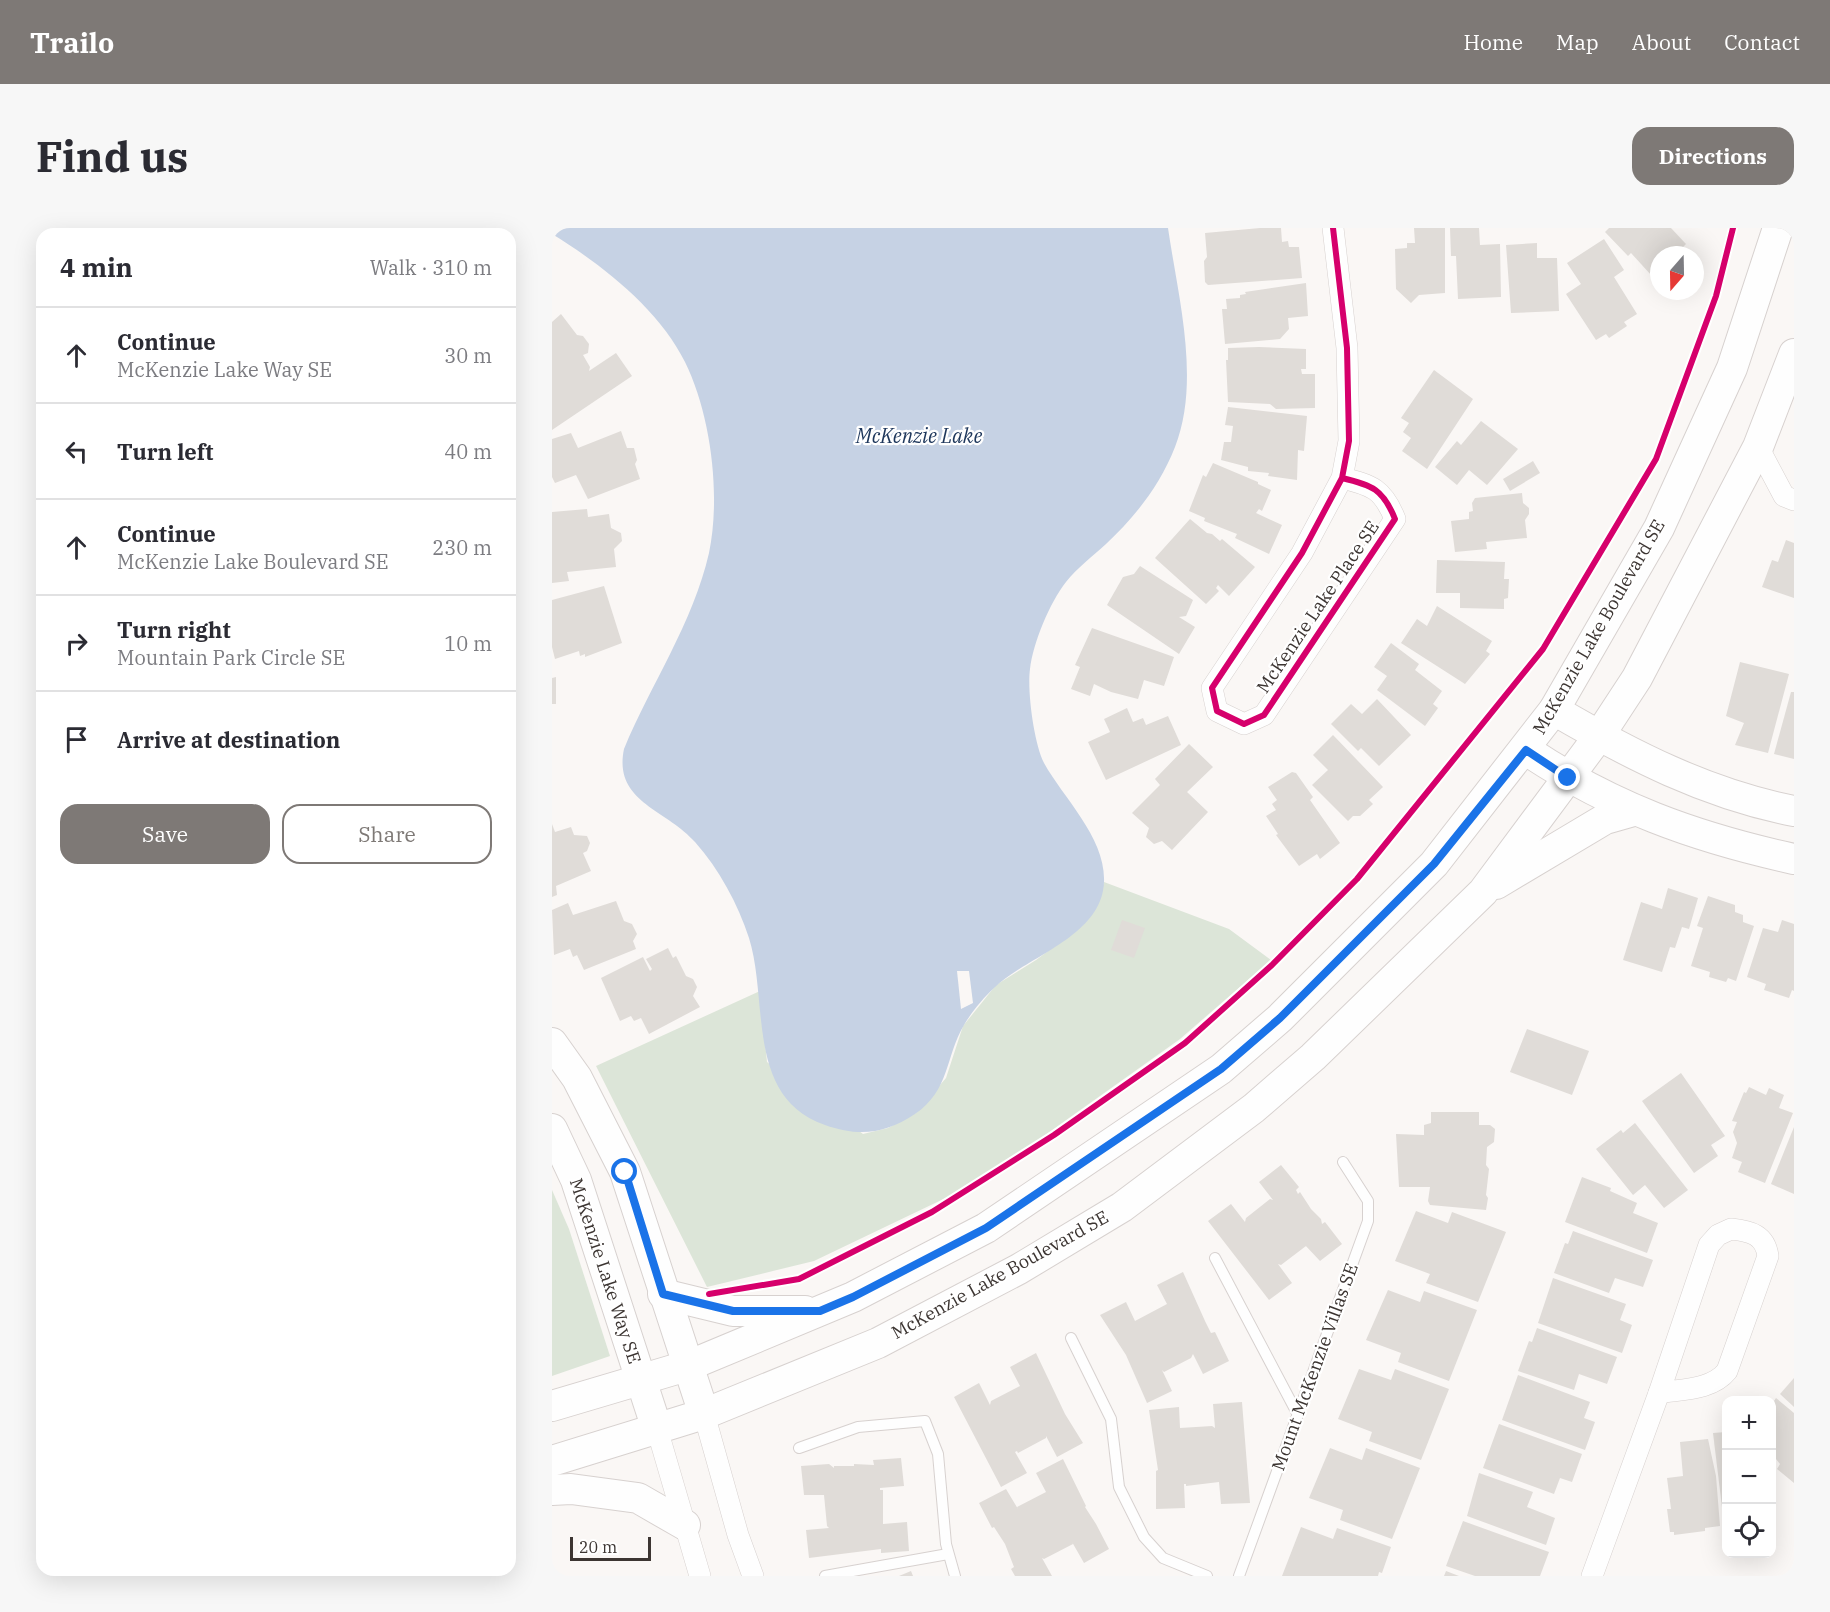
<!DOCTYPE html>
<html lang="en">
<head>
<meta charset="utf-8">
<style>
  :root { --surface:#fff; --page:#f7f7f7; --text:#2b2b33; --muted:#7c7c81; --line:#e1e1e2; --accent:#7e7976 }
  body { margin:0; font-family:"IBM Plex Serif",serif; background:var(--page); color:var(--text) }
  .controls { position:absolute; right:18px; bottom:18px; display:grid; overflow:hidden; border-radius:12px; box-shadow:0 6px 24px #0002 }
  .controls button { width:54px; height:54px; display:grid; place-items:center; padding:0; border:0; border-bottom:2px solid var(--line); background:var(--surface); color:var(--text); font:30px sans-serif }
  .compass { position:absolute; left:1098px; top:18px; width:54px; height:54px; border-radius:50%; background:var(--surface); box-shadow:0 6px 24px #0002; rotate:200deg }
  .scale { position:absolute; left:18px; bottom:15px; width:81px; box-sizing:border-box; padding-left:6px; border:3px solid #3c3532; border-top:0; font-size:16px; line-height:21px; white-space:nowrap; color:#3c3532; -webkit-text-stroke:4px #fff; paint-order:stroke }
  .stop { position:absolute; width:18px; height:18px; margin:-14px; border:4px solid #1a73e8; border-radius:50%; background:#fff }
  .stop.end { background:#1a73e8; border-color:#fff; box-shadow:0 2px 6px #0008 }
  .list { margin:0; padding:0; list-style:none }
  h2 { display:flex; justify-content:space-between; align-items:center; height:78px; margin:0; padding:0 24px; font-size:26px }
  h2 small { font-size:20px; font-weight:400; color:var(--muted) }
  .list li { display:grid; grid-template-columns:39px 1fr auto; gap:18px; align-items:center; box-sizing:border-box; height:96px; padding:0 24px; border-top:2px solid var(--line) }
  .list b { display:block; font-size:22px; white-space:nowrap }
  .list p { margin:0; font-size:20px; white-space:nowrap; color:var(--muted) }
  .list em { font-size:20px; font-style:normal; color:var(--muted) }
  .actions { display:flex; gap:12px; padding:18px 24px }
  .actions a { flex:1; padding:14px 0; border:2px solid var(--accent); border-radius:18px; text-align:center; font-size:21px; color:var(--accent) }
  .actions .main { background:var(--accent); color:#fff }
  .icon { flex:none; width:33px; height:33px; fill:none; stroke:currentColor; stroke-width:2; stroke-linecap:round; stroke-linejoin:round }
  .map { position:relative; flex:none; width:1242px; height:1348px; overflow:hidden; border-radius:18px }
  header { display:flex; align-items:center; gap:36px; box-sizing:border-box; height:84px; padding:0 30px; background:var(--accent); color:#fff }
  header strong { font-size:28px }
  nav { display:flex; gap:33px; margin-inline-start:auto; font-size:21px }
  .intro { display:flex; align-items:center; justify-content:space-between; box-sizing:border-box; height:144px; padding:0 36px }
  h1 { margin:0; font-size:42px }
  .button { padding:15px 27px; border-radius:18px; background:var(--accent); color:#fff; font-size:21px; font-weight:700 }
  main { display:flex; gap:36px; padding:0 36px }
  aside { flex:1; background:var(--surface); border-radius:18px; box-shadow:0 6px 24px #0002 }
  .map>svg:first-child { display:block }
  .green { fill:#dce5d8 }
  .water { fill:#c6d2e4 }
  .pier { fill:#faf7f5 }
  .building { fill:#e0dcd8 }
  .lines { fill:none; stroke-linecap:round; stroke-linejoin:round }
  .lane-casing { stroke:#d7d1cf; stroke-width:12 }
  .street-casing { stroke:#d7d1cf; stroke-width:22 }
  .secondary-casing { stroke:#d7d1cf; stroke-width:32 }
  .lane { stroke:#fefefe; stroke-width:10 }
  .street { stroke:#fefefe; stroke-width:21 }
  .secondary { stroke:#fefefe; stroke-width:30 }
  .cycleway-casing { stroke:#fff; stroke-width:10 }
  .cycleway { stroke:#d6006c; stroke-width:6 }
  .route { stroke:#1a73e8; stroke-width:8 }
  .labels { text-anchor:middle; stroke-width:4.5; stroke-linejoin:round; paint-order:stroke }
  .street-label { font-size:18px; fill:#3c3532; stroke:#fff }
  .water-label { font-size:20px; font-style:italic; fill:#1d365b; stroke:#fff }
</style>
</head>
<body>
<header>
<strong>Trailo</strong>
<nav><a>Home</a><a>Map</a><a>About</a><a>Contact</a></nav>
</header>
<div class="intro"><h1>Find us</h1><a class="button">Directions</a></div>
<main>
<aside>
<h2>4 min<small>Walk · 310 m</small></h2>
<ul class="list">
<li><svg class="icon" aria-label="ahead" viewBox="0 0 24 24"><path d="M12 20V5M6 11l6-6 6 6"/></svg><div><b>Continue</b><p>McKenzie Lake Way SE</p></div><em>30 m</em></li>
<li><svg class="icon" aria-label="left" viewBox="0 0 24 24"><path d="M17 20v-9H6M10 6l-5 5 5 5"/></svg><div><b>Turn left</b></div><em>40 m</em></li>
<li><svg class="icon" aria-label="ahead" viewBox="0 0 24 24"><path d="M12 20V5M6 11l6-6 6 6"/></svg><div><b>Continue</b><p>McKenzie Lake Boulevard SE</p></div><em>230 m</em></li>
<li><svg class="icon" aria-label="right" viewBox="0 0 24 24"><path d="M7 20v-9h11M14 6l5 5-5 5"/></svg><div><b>Turn right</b><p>Mountain Park Circle SE</p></div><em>10 m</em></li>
<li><svg class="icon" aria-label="arrive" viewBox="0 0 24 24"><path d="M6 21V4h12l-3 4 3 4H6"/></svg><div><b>Arrive at destination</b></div></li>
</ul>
<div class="actions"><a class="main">Save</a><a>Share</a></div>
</aside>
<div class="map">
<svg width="1242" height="1348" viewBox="0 0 1242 1348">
  <rect width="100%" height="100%" fill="#faf7f5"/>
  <g class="green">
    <polygon points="552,654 677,701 719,732 628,811 427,954 262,1033 155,1059 44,838 208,763 215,834 311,906 336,900 364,885 394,850 411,798 444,757 484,732 531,697 544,680"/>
    <polygon points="0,962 17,1001 58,1128 0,1148"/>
  </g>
  <path class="water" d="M 0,0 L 616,0 C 626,69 649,152 623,219 C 608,257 584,288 554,316 C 541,328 525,340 514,354 C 498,374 481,415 478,441 C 475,463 482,515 492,535 C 512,571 554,610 552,654 C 550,709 473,729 442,760 C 431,770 419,785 412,797 C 393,829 398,862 363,886 C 333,906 307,909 273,897 C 193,869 217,774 197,710 C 186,676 167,641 143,614 C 114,581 61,574 72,521 C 99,456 141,395 157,325 C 169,267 159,187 133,134 C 107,81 49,36 0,6 Z"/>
  <polygon class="pier" points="405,743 417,743 421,775 409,781"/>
  <g class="building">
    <polygon points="708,0 729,0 730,14 736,13 737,19 747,19 750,50 656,57 653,54 652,33 655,29 653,5"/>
    <polygon points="862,0 893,0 893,65 867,67 859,75 844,61 843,21 855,20 855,15 863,15"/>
    <polygon points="898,0 927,0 928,17 948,16 949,69 906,71 904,28 899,28"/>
    <polygon points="1057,0 1119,0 1134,16 1123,27 1107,27 1107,42 1100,48 1079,25 1076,28 1053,4"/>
    <polygon points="1052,11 1072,42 1062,49 1085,86 1072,94 1075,98 1057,110 1054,106 1044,112 1014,66 1029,56 1015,35"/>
    <polygon points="985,15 985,30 1005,30 1007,83 959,85 954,17"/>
    <polygon points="754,55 756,88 736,90 737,101 728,111 673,116 670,81 675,81 674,71 688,70 688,67 694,66 693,64"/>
    <polygon points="9,86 25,107 31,108 37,116 36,125 31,127 38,139 37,143 64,125 80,148 0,202 0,94"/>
    <polygon points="707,119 754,121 754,141 749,141 750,146 763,146 763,180 724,181 718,176 676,174 674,132 676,132 676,120"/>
    <polygon points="882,142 921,171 875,241 850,223 859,210 851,204 857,195 849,190"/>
    <polygon points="676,179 755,188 752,223 746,222 745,252 716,248 717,245 696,243 696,239 669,232 672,214 679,214 681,198 673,197"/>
    <polygon points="929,193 966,221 935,257 917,242 905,257 883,239 905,213 909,217"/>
    <polygon points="69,203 75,220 82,220 85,232 83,236 88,251 36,271 24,247 3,255 0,249 0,211 19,205 26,220"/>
    <polygon points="981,233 988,245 958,263 951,251"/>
    <polygon points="661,235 706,254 706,256 719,262 710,283 707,281 704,285 730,297 717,326 683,310 685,306 652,293 653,290 637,283 651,247 654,249"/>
    <polygon points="970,265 971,275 977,280 977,286 973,292 975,310 934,314 935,321 903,324 899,293 917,291 917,284 921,283 920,275 923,270"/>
    <polygon points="35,281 36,289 57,286 59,300 69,305 70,313 62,321 64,339 15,344 17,353 0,355 0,284"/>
    <polygon points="638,291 655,305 660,306 668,313 670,311 703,339 677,368 666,357 664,360 667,363 654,376 603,330"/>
    <polygon points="1234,312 1242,315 1242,370 1210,359 1220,332 1226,334"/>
    <polygon points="885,332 953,334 952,351 957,351 956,370 952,371 952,381 908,380 908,365 884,365"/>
    <polygon points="588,338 641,372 634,388 627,389 643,399 627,426 555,377 571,349 582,346"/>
    <polygon points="52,358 70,415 33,429 33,426 28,428 27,423 3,431 0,419 0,372"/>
    <polygon points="885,378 940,413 934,423 938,426 913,456 849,415 865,391 875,398"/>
    <polygon points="540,400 622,429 612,458 592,452 586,471 559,464 542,456 538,468 519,461 528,439 523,437"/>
    <polygon points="839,415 867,436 863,442 890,463 881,476 886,480 873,498 825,462 835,448 822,439"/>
    <polygon points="1188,434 1237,446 1216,525 1183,517 1192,495 1174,488"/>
    <polygon points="4,449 4,476 0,476 0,450"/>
    <polygon points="1239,464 1242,464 1242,531 1222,526"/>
    <polygon points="825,471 859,507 827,538 809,520 806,523 779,496 799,476 810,486"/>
    <polygon points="575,480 581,494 591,490 594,497 616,488 629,517 554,552 536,514 558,504 552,491"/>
    <polygon points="781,507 831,559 817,572 821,576 808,588 801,588 796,593 760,557 776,542 761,527"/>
    <polygon points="637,516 661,539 635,564 656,584 620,622 610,613 602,616 594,609 597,600 580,585 608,557 603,551"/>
    <polygon points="740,544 744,545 761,569 758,572 788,615 768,631 765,626 747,638 724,607 726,606 714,588 724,582 720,576 725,572 716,559"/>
    <polygon points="0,596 3,604 19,599 22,607 35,608 38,615 35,623 31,625 39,643 4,658 5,667 0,669"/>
    <polygon points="1116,660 1146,670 1137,701 1130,699 1123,720 1118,719 1110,744 1071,732 1089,674 1110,681"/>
    <polygon points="1156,668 1183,677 1183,684 1191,687 1191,694 1202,698 1184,753 1176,750 1174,754 1157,749 1158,744 1139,738 1151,700 1145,698"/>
    <polygon points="64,673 72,693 80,696 85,706 81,713 84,721 32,742 25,727 21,729 18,721 2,727 0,682 16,675 21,687"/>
    <polygon points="570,692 593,700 582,730 559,722"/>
    <polygon points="1230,692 1242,696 1242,763 1240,762 1237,770 1212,762 1214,756 1195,749 1211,700 1226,704"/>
    <polygon points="116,720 121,730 124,728 134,748 141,751 145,759 141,768 148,779 97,806 89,790 82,793 79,788 68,793 49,750 91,729 98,743 100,741 94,731"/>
    <polygon points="975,801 1037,823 1020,867 958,844"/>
    <polygon points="1129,845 1173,908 1159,917 1166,928 1142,945 1090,873"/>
    <polygon points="1197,859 1214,867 1217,860 1232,867 1227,880 1241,885 1213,955 1186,944 1190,934 1180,930 1185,915 1181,904 1185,894 1180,893 1192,864 1194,865"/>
    <polygon points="879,884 927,884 927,897 938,897 943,901 942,914 935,919 934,937 937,941 934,967 936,970 934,982 878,977 876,973 878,959 847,959 844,906 872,907 872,897 879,895"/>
    <polygon points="1083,895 1136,962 1112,980 1093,957 1081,967 1044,921 1069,902 1071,905"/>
    <polygon points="1242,899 1242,966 1219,956"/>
    <polygon points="729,937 747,959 744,962 746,966 748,964 759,981 769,991 770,996 773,994 790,1016 768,1033 752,1016 754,1018 729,1037 726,1036 740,1055 717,1072 656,993 679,976 693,994 694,990 718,971 721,972 707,954"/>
    <polygon points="1030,949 1059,960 1058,963 1085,975 1081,985 1106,995 1095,1025 1013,994"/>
    <polygon points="864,983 896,995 900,984 954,1004 926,1074 874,1055 878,1046 843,1033"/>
    <polygon points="1021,1003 1101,1032 1091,1059 1063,1050 1057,1065 1002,1045 1013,1015 1016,1016"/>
    <polygon points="631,1044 653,1093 659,1105 663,1104 677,1133 651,1146 641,1126 639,1130 612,1144 610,1142 620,1163 595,1175 574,1127 548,1087 574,1074 583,1093 615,1076 605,1057"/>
    <polygon points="1001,1050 1074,1076 1068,1092 1080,1097 1070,1125 986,1095"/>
    <polygon points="836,1062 868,1074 872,1063 925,1082 897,1153 846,1134 849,1125 814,1112"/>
    <polygon points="985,1100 1065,1129 1055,1156 1027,1146 1022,1162 966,1143 977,1113 980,1114"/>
    <polygon points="484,1125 513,1186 531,1215 505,1229 494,1208 494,1210 466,1225 465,1223 463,1224 475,1245 449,1259 402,1169 427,1155 438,1177 439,1173 468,1158 458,1139"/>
    <polygon points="807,1141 839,1152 843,1141 897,1161 869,1232 817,1213 820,1204 786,1191"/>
    <polygon points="966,1147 1038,1174 1032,1190 1043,1194 1033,1222 950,1192"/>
    <polygon points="1242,1150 1242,1179 1228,1166"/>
    <polygon points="1224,1170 1242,1185 1242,1255 1225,1241 1228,1236 1220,1226 1220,1176"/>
    <polygon points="690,1174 698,1275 669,1276 667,1254 634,1258 634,1256 632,1256 633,1280 604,1281 604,1243 606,1242 597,1182 627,1179 628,1200 660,1198 663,1200 661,1176"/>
    <polygon points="947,1196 1030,1226 1020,1254 1008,1250 1002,1266 931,1240"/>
    <polygon points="1174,1204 1174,1279 1170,1279 1161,1205"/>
    <polygon points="1156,1211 1164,1248 1168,1298 1153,1300 1153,1303 1122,1307 1122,1304 1118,1304 1115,1281 1119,1281 1115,1250 1131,1248 1128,1214"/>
    <polygon points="778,1220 810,1232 814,1220 868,1240 840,1311 788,1292 791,1282 757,1270"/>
    <polygon points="349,1230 352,1258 328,1260 328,1262 331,1262 331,1296 355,1294 357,1323 329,1325 329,1321 257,1330 254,1302 277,1300 275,1298 272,1267 275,1267 252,1267 249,1238 277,1236 282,1240 282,1238 302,1238 302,1236 322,1237 321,1232"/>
    <polygon points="511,1231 534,1278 531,1281 533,1279 544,1296 557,1321 532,1335 520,1314 521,1316 492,1331 490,1330 500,1348 463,1348 459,1341 462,1339 453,1316 442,1299 440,1300 427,1275 454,1261 466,1281 465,1279 494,1264 484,1245"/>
    <polygon points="927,1245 981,1264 975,1279 1003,1290 994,1317 915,1288"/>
    <polygon points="1220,1251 1224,1275 1220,1276"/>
    <polygon points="911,1293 997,1324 988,1348 923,1348 894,1338"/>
    <polygon points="749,1299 781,1311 785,1300 839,1319 830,1345 827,1344 826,1348 730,1348"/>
    <polygon points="359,1343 361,1348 347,1348"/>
    <polygon points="894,1343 907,1348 892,1348"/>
  </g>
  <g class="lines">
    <defs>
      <g id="lane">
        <polyline points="663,1030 746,1187"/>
        <polyline points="519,1110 559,1191 567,1259 592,1309 611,1330 655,1348"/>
        <polyline points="247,1220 306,1199 373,1193 386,1226 394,1316 403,1348"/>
        <polyline points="273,1348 396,1326"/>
        <polyline points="687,1348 816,993 816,973 791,934"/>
      </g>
      <g id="street">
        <path d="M 781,0 L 795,120 L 797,213 L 790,250 L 750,325 L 660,460 L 665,483 L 692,496 L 712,487 L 843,291 C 831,261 820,257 790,250"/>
        <polyline points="1206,219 1232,268 1242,272"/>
        <path d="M 1179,1001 C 1199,1003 1213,1007 1216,1028 L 1175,1143 C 1160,1162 1130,1161 1107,1165 L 1157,1017 L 1166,1007 Z"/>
        <polyline points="152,1186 186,1307 201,1348"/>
        <polyline points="105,1201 148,1348"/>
        <polyline points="1040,1348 1107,1165"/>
      </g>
      <g id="secondary">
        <path d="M 1002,482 C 1079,527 1155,566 1242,583"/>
        <path d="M 974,522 C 1059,579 1142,609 1242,631"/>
        <polyline points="944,656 1053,591 1081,583"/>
        <polyline points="0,815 25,850 73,944 152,1186"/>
        <polyline points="0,901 24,952 105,1201"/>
        <polyline points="111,1066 181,1083 253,1083"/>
        <polyline points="0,1178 138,1137 301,1069 434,1000 669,841 728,790 882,636 1002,482 1107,300 1180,140 1226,0"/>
        <polyline points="0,1233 152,1186 326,1115 467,1041 570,979 702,880 761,829 931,664 1047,508 1085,450 1206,219 1242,126"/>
        <polyline points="0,1262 19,1261 86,1270 133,1297"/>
      </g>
    </defs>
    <use href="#lane" class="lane-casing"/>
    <use href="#street" class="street-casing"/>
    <use href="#secondary" class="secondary-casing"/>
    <use href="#lane" class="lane"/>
    <use href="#street" class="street"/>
    <use href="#secondary" class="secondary"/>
    <defs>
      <g id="cycleway">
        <path d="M 781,0 L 795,120 L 797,213 L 790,250 L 750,325 L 660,460 L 665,483 L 692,496 L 712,487 L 843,291 C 831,261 820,257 790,250"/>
        <polyline points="157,1066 247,1051 380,984 502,907 633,815 720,737 805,651 991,421 1104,231 1164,68 1181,0"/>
      </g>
    </defs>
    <use href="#cycleway" class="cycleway-casing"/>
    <use href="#cycleway" class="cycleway"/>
  </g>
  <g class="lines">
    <polyline class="route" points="73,944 111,1066 181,1083 268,1083 301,1069 434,1000 669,841 728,790 882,636 974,522 1016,550"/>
  </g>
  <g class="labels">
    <g class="street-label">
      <text transform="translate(766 379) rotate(-56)" y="6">McKenzie Lake Place SE</text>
      <text transform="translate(1047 399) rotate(-60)" y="6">McKenzie Lake Boulevard SE</text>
      <text transform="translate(53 1043) rotate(72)" y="6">McKenzie Lake Way SE</text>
      <text transform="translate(448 1047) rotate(-29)" y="6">McKenzie Lake Boulevard SE</text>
      <text transform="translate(763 1139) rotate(-70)" y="6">Mount McKenzie Villas SE</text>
    </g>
    <g class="water-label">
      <text x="367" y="215">McKenzie Lake</text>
    </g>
  </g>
</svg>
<div class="controls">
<button>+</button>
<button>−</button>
<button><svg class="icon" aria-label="locate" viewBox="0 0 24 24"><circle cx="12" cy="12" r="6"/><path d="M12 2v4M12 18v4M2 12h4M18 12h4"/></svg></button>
</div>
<svg class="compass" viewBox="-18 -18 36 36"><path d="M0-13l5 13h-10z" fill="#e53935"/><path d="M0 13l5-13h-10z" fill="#7c7c81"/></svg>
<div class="scale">20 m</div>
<div class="stop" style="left:73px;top:944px"></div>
<div class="stop end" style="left:1016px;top:550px"></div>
</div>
</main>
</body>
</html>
